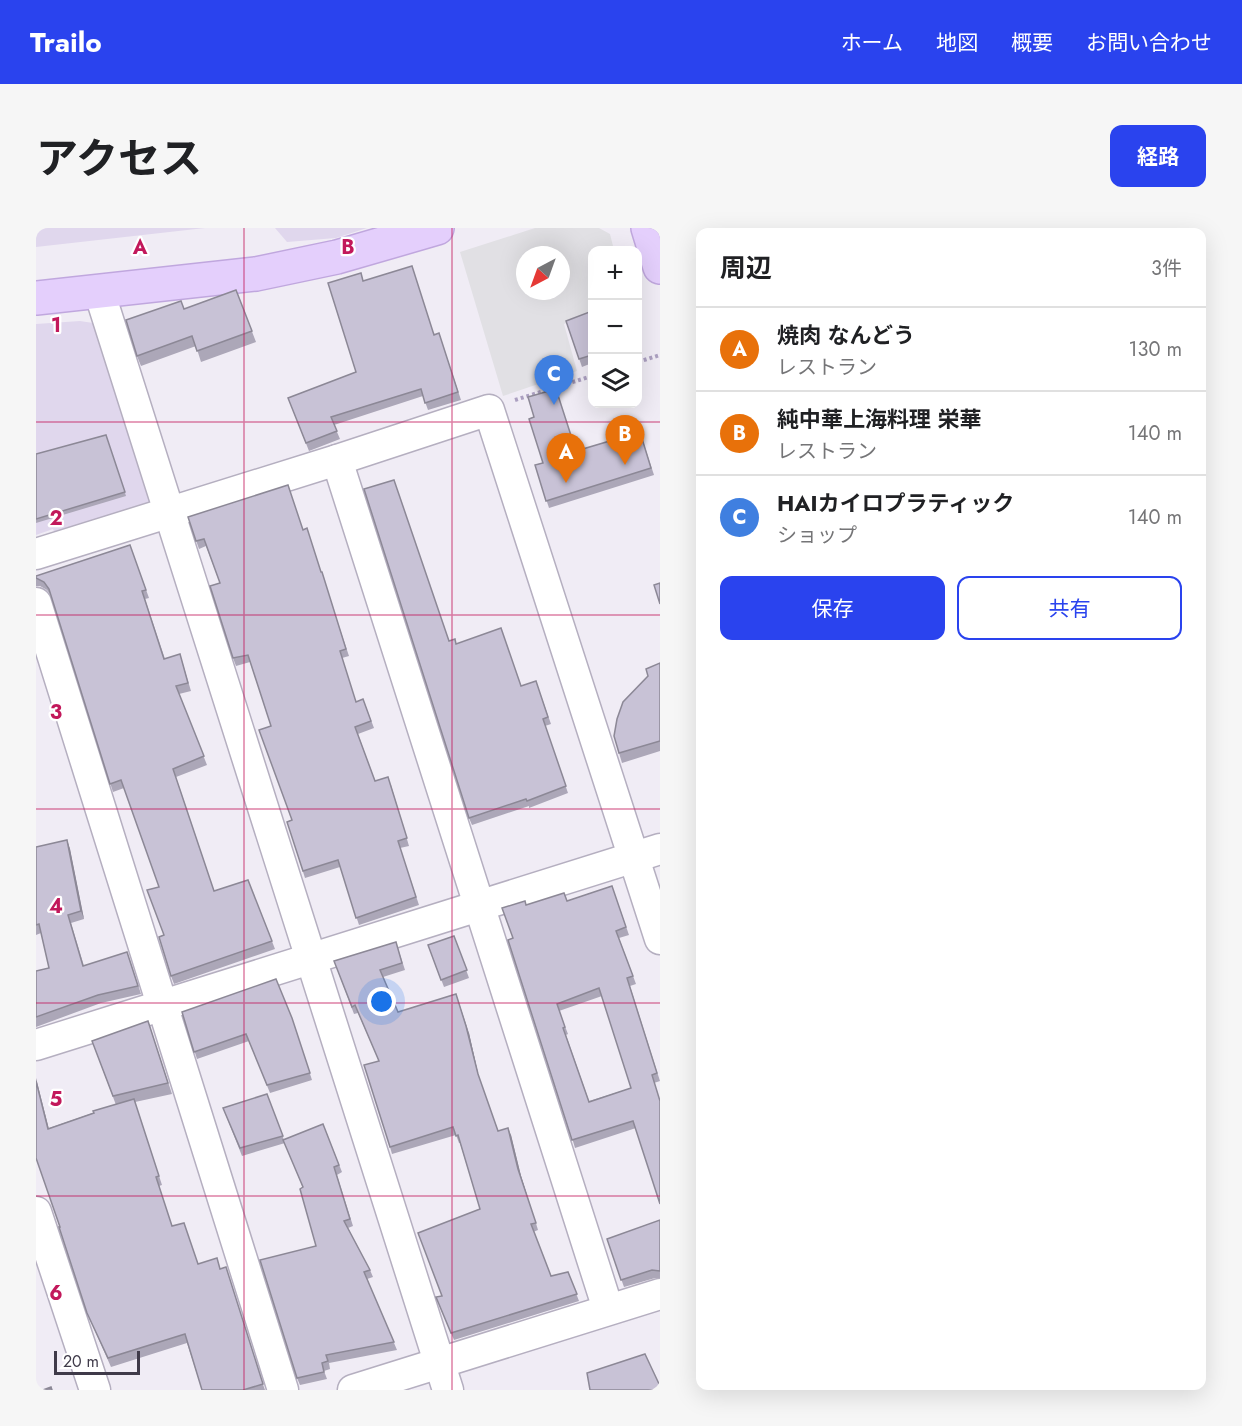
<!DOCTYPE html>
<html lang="ja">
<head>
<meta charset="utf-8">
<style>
  :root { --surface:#fff; --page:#f6f6f6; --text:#202124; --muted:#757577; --line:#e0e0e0; --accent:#2a43ee }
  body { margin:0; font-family:Jost,"Noto Sans JP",sans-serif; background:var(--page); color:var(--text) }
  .controls { position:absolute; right:18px; top:18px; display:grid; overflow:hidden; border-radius:12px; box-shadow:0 6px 24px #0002 }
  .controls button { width:54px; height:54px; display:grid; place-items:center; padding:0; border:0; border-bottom:2px solid var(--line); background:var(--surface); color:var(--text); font:30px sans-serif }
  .compass { position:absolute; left:480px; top:18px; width:54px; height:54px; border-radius:50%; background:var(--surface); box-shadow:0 6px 24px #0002; rotate:221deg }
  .scale { position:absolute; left:18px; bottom:15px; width:86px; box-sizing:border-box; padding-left:6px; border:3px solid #3f3a49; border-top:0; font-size:16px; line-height:21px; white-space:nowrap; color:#3f3a49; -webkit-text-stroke:4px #fff; paint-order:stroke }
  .you { position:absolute; left:346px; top:774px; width:21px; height:21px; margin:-15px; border:4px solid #fff; border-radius:50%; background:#1a73e8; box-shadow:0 0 0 9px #1a73e833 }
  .badge { display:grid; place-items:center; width:39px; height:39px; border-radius:50%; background:var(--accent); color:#fff; font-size:20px; font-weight:700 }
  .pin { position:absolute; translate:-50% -50px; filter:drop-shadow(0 2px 3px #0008) }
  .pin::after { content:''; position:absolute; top:32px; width:21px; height:18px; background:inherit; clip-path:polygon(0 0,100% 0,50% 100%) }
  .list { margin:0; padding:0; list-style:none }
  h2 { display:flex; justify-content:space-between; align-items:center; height:78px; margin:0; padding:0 24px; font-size:26px }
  h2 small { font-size:20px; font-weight:400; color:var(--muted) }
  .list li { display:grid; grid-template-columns:39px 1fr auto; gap:18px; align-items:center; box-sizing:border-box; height:84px; padding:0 24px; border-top:2px solid var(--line) }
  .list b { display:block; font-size:22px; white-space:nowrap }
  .list p { margin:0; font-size:20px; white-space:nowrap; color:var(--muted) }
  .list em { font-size:20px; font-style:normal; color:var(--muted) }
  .actions { display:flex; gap:12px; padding:18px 24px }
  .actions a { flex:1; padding:14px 0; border:2px solid var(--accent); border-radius:12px; text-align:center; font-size:21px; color:var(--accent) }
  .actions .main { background:var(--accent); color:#fff }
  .icon { flex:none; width:33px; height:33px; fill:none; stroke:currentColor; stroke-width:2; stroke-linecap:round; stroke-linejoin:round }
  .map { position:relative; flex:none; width:624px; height:1162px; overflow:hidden; border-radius:12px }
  header { display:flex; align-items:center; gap:36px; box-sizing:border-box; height:84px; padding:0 30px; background:var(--accent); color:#fff }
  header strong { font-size:28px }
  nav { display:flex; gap:33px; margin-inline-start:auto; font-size:21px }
  .intro { display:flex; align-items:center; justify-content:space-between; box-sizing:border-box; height:144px; padding:0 36px }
  h1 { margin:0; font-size:42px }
  .button { padding:15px 27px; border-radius:12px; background:var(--accent); color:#fff; font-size:21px; font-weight:700 }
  main { display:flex; gap:36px; padding:0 36px }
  aside { flex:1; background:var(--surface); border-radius:12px; box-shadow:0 6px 24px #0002 }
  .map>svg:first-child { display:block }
  .education { fill:#e0d7ed }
  .parking { fill:#e1e0e4; fill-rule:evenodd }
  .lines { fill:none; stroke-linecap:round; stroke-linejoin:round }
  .street-casing { stroke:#b5afc0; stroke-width:33 }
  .secondary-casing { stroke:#c0a7de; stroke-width:36 }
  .path { stroke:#aca0c1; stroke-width:4; stroke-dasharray:3 3; stroke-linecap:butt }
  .street { stroke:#fff; stroke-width:30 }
  .secondary { stroke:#e4cffc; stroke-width:33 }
  .wall { fill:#aca7b8; fill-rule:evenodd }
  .shaded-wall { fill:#8c8896 }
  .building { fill:#c8c2d6; stroke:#8c8896; stroke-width:1.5; fill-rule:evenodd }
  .grid { fill:none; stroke:#c2185b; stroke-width:1.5; stroke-opacity:0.55 }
  .grid-label { font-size:20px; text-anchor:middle; font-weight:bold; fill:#c2185b; stroke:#fff; stroke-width:4.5; stroke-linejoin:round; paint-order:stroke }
</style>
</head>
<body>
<header>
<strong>Trailo</strong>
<nav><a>ホーム</a><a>地図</a><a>概要</a><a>お問い合わせ</a></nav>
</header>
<div class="intro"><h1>アクセス</h1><a class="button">経路</a></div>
<main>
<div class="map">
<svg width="624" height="1162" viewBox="0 0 624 1162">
  <rect width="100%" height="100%" fill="#f0ecf5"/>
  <g class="education">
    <polygon points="0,0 169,0 0,19"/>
    <polygon points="239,0 331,0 300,10 251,14"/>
    <polygon points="44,93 57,95 119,276 19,306 17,301 0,307 0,96"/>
  </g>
  <path class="parking" d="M 499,0 L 563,0 L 574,6 L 578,22 L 556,22 L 556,86 L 528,96 L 541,143 L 467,168 L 424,24 ZM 489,27 L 525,27 L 525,63 L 489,63 Z"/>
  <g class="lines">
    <defs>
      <g id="street">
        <polyline points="63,63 412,1162"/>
        <polyline points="301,232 572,1081"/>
        <polyline points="0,326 301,232 453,182 624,711"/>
        <polyline points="0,375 247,1162"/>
        <polyline points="0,817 624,621"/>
        <polyline points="0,984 59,1162"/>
        <polyline points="317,1162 624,1066"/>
      </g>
      <g id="secondary">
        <polyline points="612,0 624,39"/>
        <polyline points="0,70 220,46 301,29 401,0"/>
      </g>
    </defs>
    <use href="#street" class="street-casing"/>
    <use href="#secondary" class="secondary-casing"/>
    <g class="path">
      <polyline points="602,134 624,127"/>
      <polyline points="479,172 556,148"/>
    </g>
    <use href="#street" class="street"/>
    <use href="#secondary" class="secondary"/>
  </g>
  <g class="wall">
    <polygon points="328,53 399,106 403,105 425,172 392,182 387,168 298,197 304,211 273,223 252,170 320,144"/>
    <polygon points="200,62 220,114 165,134 160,118 105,138 101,128"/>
    <polygon points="556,83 556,135 546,139 530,93"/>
    <polygon points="604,204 618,247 513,280 499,237 541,223"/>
    <polygon points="70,207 90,268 0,295 0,226"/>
    <polygon points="152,289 267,302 285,344 313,428 306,430 320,474 327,471 338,500 322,506 339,553 355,557 373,618 364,620 383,677 323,697 304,639 269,650 251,594 256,592 235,498 214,434 200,438 197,430 184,355 170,318 163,321"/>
    <polygon points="94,317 113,370 109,371 129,431 144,426 155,463 143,466 171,537 140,549 178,663 212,652 239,721 138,756 135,748 128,707 123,659 88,560 77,564 15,368 11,362 4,358 0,358 0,348"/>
    <polygon points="413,413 420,416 485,458 500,453 515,496 509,498 532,565 493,580 493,578 436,597 433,590"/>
    <polygon points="624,435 624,523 586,535 583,525 612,448"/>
    <polygon points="31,612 34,621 48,691 35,695 48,738 94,732 105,766 65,775 0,799 0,743 13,740 5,705 0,707 0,619"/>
    <path d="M 576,658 L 593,707 L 583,710 L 600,756 L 594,758 L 624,853 L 618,855 L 600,900 L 539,920 L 477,710 L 490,677 L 531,673 ZM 566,768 L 595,860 L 553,873 L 530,807 L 532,806 L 523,783 Z"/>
    <polygon points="418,708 433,750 408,759 392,717"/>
    <polygon points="360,714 369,742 347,749 362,784 433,805 444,854 462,903 475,907 485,948 502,1002 497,1004 515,1048 532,1044 543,1073 418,1112 400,1069 406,1068 444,981 424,915 423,915 420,907 356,926 354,919 343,833 322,785 318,786 298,733"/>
    <polygon points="146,784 258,797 276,852 234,865 213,813 161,831"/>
    <polygon points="112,793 136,866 99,874 126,957 123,958 136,998 162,1036 185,1041 229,1162 166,1162 151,1115 75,1139 51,1085 24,999 13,900 80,877 56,813"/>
    <polygon points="231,866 248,912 287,896 306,944 301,947 317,998 312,1000 334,1042 337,1049 331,1051 361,1122 293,1135 294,1141 288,1143 291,1151 264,1157 261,1150 280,1018 267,960 249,915 206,928 187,880"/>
    <polygon points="624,992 624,1050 619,1050 588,1059 571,1011"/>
  </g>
  <g class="shaded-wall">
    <polygon points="31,612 34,621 48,691 45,683"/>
    <polygon points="420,766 433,805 444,854 442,846"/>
    <polygon points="0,850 15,909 12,901 0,853"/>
    <polygon points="472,900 475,907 485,948 502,1002 482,941"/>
  </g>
  <g class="building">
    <polygon points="376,38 398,107 403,105 422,164 389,175 385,161 295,189 301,203 270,215 252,170 320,144 292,55 325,45 327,53"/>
    <polygon points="200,62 216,103 161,123 156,108 101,128 90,92 145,73 148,81"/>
    <polygon points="556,83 556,127 543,131 530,93"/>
    <polygon points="520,161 540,223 604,204 615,240 510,273 499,237 507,235 493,191 498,189 492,169"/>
    <polygon points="70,207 89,264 0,291 0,226"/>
    <polygon points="358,252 413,413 419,411 420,416 465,400 485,458 500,453 512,489 507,491 530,558 491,573 490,571 433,590 328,261"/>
    <polygon points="252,257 267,302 271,300 285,344 286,344 310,421 304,423 320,474 327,471 335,493 319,499 339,553 352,549 371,610 362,613 380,669 320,690 302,632 267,643 251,594 256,592 223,502 235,498 212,427 197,430 174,358 184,355 168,311 160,313 152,289"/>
    <polygon points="94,317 110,362 106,363 128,431 144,426 152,455 140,458 168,528 137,541 178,663 212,652 236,713 135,748 123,709 128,707 111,662 123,659 85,552 74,556 13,361 8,354 0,350 0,348"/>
    <polygon points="624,355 624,376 618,357"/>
    <polygon points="624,435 624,513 583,525 578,508 581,491 587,474 612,448 610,441"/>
    <polygon points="31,612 45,683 32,687 47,738 91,724 102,758 62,767 0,789 0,743 13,740 3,696 0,697 0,619"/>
    <path d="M 576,658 L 590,699 L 580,703 L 597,748 L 591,750 L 621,845 L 616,847 L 624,873 L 624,976 L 597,893 L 536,912 L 472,712 L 477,710 L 466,680 L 489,673 L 490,677 L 528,665 L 531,673 ZM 563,760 L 595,860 L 553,874 L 527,800 L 529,799 L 521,776 Z"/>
    <polygon points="418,708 431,742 405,752 392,717"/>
    <polygon points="360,714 366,735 344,742 362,784 420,766 430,798 442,846 462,903 472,900 482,941 500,995 495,996 515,1048 532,1044 541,1066 415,1105 400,1069 406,1068 382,1005 444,981 422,907 420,908 417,899 354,919 328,837 343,833 319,777 316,779 298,733"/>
    <polygon points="240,751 256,790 274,845 231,857 210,806 158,824 146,784"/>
    <polygon points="112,793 132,855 77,868 56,813"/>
    <polygon points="0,853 12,901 58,885 57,883 98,871 123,948 120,949 136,998 148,995 162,1036 181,1030 184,1041 190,1039 227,1156 207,1162 166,1162 149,1106 72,1130 51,1085 23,999 24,999 0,930"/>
    <polygon points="231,866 247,908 204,920 187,880"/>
    <polygon points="287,896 303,937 298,939 314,991 308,993 334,1042 328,1044 358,1114 290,1127 292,1133 286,1135 288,1144 261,1150 224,1032 280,1018 264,961 267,959 247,912"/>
    <polygon points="624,992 624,1043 616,1042 585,1052 571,1011"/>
    <polygon points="609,1126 624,1158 624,1162 554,1162 551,1145"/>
    <polygon points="15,1159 16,1162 7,1162"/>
  </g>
  <path class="grid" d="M 208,0 L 208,1162M 416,0 L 416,1162M 0,194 L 624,194M 0,387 L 624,387M 0,581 L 624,581M 0,775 L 624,775M 0,968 L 624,968"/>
  <g class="grid-label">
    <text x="104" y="26">A</text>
    <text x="312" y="26">B</text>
    <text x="20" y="104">1</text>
    <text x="20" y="297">2</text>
    <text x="20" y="491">3</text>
    <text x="20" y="685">4</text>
    <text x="20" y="878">5</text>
    <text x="20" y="1072">6</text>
  </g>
</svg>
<div class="controls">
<button>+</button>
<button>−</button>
<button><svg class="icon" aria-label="layers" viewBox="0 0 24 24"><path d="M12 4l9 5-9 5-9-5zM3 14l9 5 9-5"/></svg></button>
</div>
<svg class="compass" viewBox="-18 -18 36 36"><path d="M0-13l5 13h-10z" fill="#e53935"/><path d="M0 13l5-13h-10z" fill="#757577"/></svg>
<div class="scale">20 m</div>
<div class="you"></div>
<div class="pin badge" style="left:530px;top:255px;background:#e8710a">A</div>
<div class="pin badge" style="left:589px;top:237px;background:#e8710a">B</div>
<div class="pin badge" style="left:518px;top:177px;background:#3f7fe0">C</div>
</div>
<aside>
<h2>周辺<small>3件</small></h2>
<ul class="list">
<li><span class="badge" style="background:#e8710a">A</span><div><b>焼肉 なんどう</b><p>レストラン</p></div><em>130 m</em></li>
<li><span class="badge" style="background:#e8710a">B</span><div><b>純中華上海料理 栄華</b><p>レストラン</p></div><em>140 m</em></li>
<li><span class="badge" style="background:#3f7fe0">C</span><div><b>HAIカイロプラティック</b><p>ショップ</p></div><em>140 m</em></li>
</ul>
<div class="actions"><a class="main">保存</a><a>共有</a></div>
</aside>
</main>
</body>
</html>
